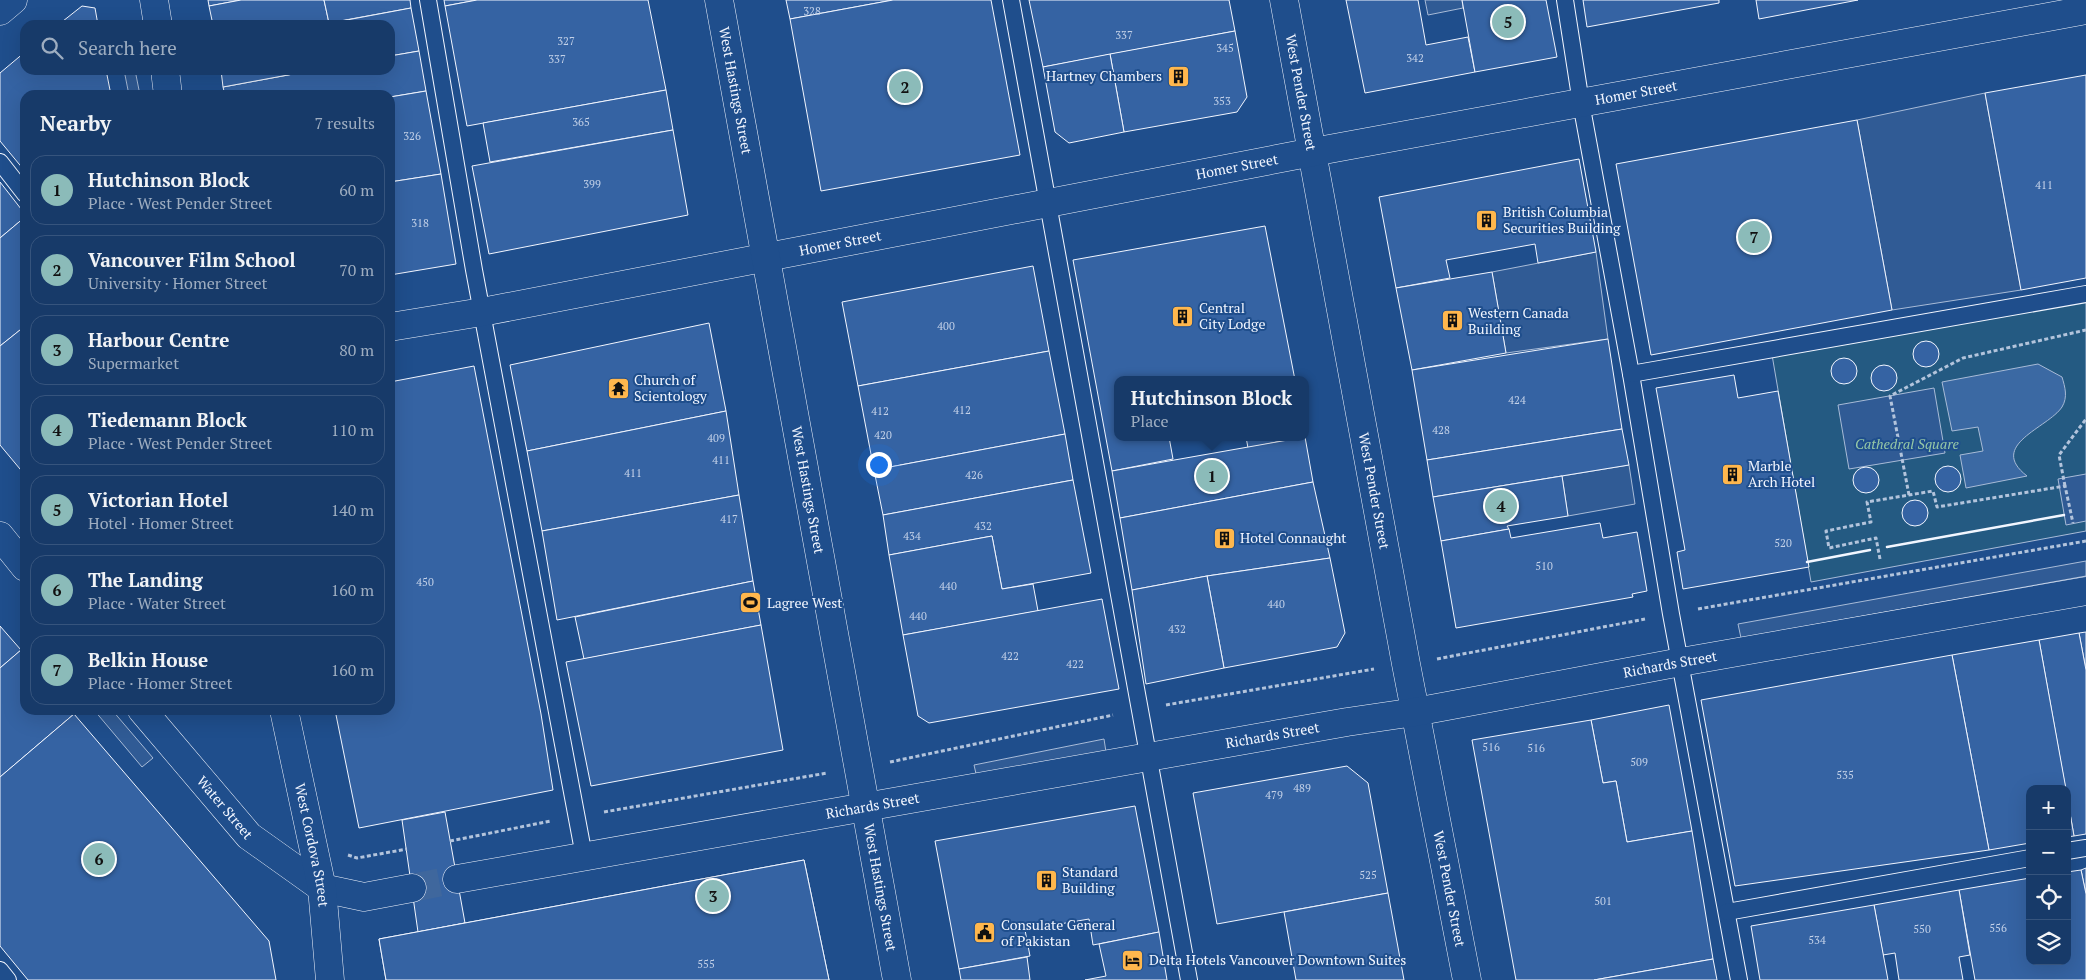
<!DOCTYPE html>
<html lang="en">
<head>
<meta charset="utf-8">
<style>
  :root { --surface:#173a69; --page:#20416f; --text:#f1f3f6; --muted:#9eadc0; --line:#36547d; --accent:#8bbbb9 }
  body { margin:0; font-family:"PT Serif",serif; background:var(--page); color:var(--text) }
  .controls { position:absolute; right:15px; bottom:15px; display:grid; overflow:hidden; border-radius:10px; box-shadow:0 5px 20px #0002 }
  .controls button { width:45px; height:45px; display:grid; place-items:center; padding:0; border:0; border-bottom:1px solid var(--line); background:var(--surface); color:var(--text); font:25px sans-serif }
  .you { position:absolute; left:878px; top:464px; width:18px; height:18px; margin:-12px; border:4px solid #fff; border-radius:50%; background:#1a73e8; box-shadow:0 0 0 8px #1a73e833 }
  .badge { display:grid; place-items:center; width:32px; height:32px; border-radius:50%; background:var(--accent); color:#111; font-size:16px; font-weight:700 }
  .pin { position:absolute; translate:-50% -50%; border:2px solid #fff; box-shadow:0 1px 5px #0006 }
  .popup { position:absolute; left:1114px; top:376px; width:195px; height:65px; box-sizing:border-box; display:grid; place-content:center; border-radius:10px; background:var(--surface); filter:drop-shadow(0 1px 4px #0005); font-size:16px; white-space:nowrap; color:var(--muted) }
  .popup b { font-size:19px; color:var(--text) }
  .popup::after { content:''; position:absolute; left:50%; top:100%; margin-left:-10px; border:10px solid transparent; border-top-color:var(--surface) }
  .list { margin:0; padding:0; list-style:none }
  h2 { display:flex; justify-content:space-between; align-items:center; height:65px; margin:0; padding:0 20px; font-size:21px }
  h2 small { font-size:16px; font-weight:400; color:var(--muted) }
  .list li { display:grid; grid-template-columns:32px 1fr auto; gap:15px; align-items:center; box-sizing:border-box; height:70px; margin:0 10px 10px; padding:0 10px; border:1px solid var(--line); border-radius:15px }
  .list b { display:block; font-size:19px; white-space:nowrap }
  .list p { margin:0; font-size:16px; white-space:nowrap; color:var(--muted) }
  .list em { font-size:16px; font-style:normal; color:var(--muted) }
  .icon { flex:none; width:28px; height:28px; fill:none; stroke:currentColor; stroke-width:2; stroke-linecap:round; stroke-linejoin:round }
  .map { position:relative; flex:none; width:2086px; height:980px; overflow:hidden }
  .search { position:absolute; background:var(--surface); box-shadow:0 5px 20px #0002; left:20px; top:20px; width:375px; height:55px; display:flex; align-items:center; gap:12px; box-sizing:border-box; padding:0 18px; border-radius:15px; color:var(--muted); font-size:19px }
  .panel { position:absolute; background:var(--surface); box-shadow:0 5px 20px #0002; left:20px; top:90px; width:375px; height:625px; border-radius:15px }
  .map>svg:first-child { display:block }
  .green { fill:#245a82; stroke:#a8bbd7 }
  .parking { fill:#305b95; stroke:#a8bbd7 }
  .water { fill:#3b69a3; stroke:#a8bbd7 }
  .building { fill:#3563a3; stroke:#f2f6ff }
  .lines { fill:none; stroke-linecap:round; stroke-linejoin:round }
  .secondary-tunnel { stroke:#3f679d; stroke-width:28; stroke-dasharray:28 14; stroke-linecap:butt }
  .lane-casing { stroke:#f2f6ff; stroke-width:18 }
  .secondary-casing { stroke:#f2f6ff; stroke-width:29 }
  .primary-casing { stroke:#f2f6ff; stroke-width:29 }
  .path { stroke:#b3c4dc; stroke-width:3; stroke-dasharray:4 2.5; stroke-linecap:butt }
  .lane { stroke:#1f4e8c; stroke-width:16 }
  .secondary { stroke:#1f4e8c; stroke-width:28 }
  .primary { stroke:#1f4e8c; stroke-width:28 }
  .wall { stroke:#f2f6ff; stroke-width:2.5 }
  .labels { text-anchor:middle; stroke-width:4; stroke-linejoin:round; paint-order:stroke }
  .number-label { font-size:11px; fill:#c3d1e8 }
  .poi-label { font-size:14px; fill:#f2f6ff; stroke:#1f4e8c; text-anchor:start }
  .street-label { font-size:14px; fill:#f2f6ff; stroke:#1f4e8c }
  .park-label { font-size:14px; font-style:italic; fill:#97c8a6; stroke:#1f4e8c }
</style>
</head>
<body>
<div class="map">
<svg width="2086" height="980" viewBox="0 0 2086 980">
  <rect width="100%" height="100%" fill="#1f4e8c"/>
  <polygon class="green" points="2086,294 2086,531 1811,582 1771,349"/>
  <g class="parking">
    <polygon points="1425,0 1462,0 1463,8 1428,15"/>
    <polygon points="124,70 135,70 140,95 129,95"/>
    <polygon points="1985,93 2021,290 1892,310 1857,120"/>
    <polygon points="1596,252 1608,339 1506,353 1492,272"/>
    <polygon points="1934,388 1945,453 1849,469 1838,405"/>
    <polygon points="1629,465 1635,504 1568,516 1562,476"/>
    <polygon points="2086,474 2086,521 2066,525 2058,479"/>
    <polygon points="2086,561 2086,576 1741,638 1738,624"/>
    <polygon points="94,710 112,710 153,758 142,767"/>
    <polygon points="1104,739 1106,752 977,778 974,765"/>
  </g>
  <path class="water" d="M 2038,364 L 2062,377 C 2065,387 2068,397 2062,407 C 2048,428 1987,445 2027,476 L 1966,488 L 1960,455 L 1983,451 L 1978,427 L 1952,431 L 1942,382 Z"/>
  <g class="building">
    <polygon points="208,0 241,0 209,6"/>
    <polygon points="241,0 324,0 329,23 320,25 213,25 209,6"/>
    <polygon points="324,0 410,0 411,8 329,23"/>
    <polygon points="444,0 477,0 445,6"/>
    <polygon points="477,0 648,0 666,90 467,126 445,6"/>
    <polygon points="786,0 893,0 790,19"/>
    <polygon points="893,0 991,0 1020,155 821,191 790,19"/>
    <polygon points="1029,0 1229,0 1235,31 1043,67"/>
    <polygon points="1346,0 1418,0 1426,45 1468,37 1475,72 1365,93"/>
    <polygon points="1462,0 1546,0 1557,57 1475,72"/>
    <polygon points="1583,0 1719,0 1719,3 1587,27"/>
    <polygon points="1756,0 1858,0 1759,19"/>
    <polygon points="82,6 95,8 98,25 58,25"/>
    <polygon points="411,8 419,51 390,56 390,25 320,25"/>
    <polygon points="1235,31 1247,97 1237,112 1124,132 1110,54"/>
    <polygon points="419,51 426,91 390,97 390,95 225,95 223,87 315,70 390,70 390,56"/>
    <polygon points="25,52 25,70 106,70 111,95 25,95 24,170 0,141 0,73"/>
    <polygon points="1110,54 1124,132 1069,143 1055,132 1043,67"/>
    <polygon points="221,70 315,70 223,87"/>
    <polygon points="2086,75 2086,278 2021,290 1985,93"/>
    <polygon points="666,90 673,130 490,162 483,123"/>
    <polygon points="426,91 441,174 390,182 390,97"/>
    <polygon points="1857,120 1892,310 1651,355 1616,164"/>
    <polygon points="673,130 688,215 489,254 472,166"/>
    <polygon points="1579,159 1596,252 1538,263 1535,244 1446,260 1450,278 1396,288 1379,197"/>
    <polygon points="441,174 456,264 390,275 390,182"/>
    <polygon points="0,182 25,214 25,217 0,238"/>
    <polygon points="25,217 25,326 0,346 0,238"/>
    <polygon points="1265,226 1295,380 1118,380 1118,437 1169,437 1173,459 1112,471 1073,260"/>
    <polygon points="1033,266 1049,351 858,386 842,302"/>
    <polygon points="1492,272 1506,353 1412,370 1396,288"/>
    <polygon points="709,323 726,411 527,451 510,365"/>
    <polygon points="25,326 25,475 0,445 0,346"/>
    <polygon points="1608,339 1622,429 1427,460 1412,370"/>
    <circle cx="1926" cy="354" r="13"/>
    <polygon points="1049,351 1065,434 874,470 858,386"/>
    <circle cx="1844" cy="371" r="13"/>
    <circle cx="1884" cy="378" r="13"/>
    <polygon points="474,366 541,714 553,790 359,828 335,710 390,710 390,382"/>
    <polygon points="1734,375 1738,398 1778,391 1809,567 1683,589 1677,552 1685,550 1656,388"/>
    <polygon points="726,411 739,495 542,531 527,451"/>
    <polygon points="1622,429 1629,465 1433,497 1427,460"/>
    <polygon points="1065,434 1073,480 883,515 874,470"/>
    <polygon points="1246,437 1301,437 1248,448"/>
    <polygon points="1305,437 1313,482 1120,518 1112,471"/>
    <circle cx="1948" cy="479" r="13"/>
    <circle cx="1866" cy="480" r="13"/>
    <polygon points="1562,476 1568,516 1507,526 1509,529 1441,541 1433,497"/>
    <polygon points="1073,480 1091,573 1002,589 992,536 889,555 883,515"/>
    <polygon points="1313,482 1330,558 1207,576 1132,590 1120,518"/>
    <polygon points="739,495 753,581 557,620 542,531"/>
    <circle cx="1915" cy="513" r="13"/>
    <polygon points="1600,523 1603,538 1637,532 1647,591 1632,594 1633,597 1456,628 1441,541 1509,529 1511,538"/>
    <polygon points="992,536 1002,589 1033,584 1038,611 903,635 889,555"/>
    <polygon points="1330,558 1345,633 1337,647 1224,668 1207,576"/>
    <polygon points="1207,576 1224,668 1146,684 1132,590"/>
    <polygon points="753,581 761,625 584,659 575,617"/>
    <polygon points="1102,599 1119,689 929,723 918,716 903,635"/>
    <polygon points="761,625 783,750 591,786 566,662"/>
    <polygon points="0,626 21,650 0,668"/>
    <polygon points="2086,632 2086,670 2079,633"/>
    <polygon points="2079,633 2086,670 2086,834 2074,836 2039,640"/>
    <polygon points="2039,640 2066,789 2030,789 2030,843 1989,850 1952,655"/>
    <polygon points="21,650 25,655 25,710 71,710 74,714 0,777 0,668"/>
    <polygon points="1952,655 1989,850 1735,886 1701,700"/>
    <polygon points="1669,705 1692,831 1627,842 1616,781 1603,783 1591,720"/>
    <polygon points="74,714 269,941 276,980 28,980 0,946 0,777"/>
    <polygon points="1591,720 1603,783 1616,781 1627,842 1692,831 1713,959 1594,980 1516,980 1472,740"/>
    <polygon points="1347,766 1368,783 1388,893 1217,924 1193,793"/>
    <polygon points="2067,796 2074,836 2067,837"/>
    <polygon points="1135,806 1159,932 1093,945 1089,919 1025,930 1030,956 959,969 935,841"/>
    <polygon points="445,812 465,923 418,932 402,820"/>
    <polygon points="804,860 829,980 386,980 379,939"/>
    <polygon points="804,860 829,980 386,980 379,939"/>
    <polygon points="2086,868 2086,894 2081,870"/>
    <polygon points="2081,870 2086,894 2086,980 1975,980 1959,890 2030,878 2030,961 2067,961 2067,872"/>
    <polygon points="1959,890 1970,955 1959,957 1963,980 1899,980 1895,953 1883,955 1874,905"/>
    <polygon points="1388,893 1404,980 1296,980 1284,912"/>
    <polygon points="1874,905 1888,980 1760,980 1751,926"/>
    <polygon points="1159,932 1167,980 1085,980 1106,976 1099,944"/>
    <polygon points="1027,957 1030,980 961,980 959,969"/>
    <polygon points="1713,959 1717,980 1594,980"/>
  </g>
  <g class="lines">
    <polyline class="secondary-tunnel" points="412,888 457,879"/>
    <defs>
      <g id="lane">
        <polyline points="428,0 474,270 584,856"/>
        <polyline points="1011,0 1189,980"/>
        <polyline points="1565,0 1581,103 1631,374 1671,614 1739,980"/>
        <polyline points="0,162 25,194"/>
        <polyline points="1631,374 2086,294"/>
        <polyline points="2067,851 2086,848"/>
        <polyline points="1727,912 2030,858"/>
        <polyline points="0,970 8,980"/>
      </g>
      <g id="secondary">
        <polyline points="154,0 158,25"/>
        <path id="s1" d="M 1284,0 L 1406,664 L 1467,980"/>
        <polyline points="0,11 13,0"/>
        <polyline points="165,70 168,95"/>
        <path id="s2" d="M 390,327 L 482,312 L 1313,152 L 2086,10"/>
        <polyline points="0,536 25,567"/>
        <path id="s3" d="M 142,710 L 249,836 L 322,888 L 364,897 L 412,888"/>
        <path id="s4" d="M 284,710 L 322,888 L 330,980"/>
        <path id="s5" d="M 457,879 L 1347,722 L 1415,712 L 1681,662 L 2086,591"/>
      </g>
      <g id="primary">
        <path id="s6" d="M 719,0 L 897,980"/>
      </g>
    </defs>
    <use href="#lane" class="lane-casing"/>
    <use href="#secondary" class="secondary-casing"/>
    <use href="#primary" class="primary-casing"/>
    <g class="path">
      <polyline points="2065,486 2059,455 2086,419"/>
      <polyline points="1909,495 1890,396 1963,358 2086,330"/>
      <polyline points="1880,559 1876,538 1829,548 1826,531 1871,522 1867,502 1933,491 1937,507 2065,486 2073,523"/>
      <polyline points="1698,609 2086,541"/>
      <polyline points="1437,659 1645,619"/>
      <polyline points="1166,705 1374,669"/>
      <polyline points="890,762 1113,715"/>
      <polyline points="604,812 827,773"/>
      <polyline points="450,841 551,821"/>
      <polyline points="348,855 357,858 407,849"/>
    </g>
    <use href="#lane" class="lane"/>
    <use href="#secondary" class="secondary"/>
    <use href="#primary" class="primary"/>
    <g class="wall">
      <polyline points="1887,547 2064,515"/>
      <polyline points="1807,562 1870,550"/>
    </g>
  </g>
  <defs>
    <symbol id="building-square" viewBox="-11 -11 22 22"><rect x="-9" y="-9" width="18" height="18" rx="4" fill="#ffb74d" stroke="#1f4e8c"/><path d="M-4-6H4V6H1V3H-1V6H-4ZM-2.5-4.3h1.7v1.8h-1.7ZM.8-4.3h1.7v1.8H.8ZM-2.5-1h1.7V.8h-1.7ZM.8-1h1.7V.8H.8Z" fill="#111"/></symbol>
    <symbol id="temple-square" viewBox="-11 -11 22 22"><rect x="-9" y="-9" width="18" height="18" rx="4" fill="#ffb74d" stroke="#1f4e8c"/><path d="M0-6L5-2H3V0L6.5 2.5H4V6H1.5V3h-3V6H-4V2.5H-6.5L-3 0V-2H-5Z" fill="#111"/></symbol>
    <symbol id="stadium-square" viewBox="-11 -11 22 22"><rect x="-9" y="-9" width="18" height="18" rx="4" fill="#ffb74d" stroke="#1f4e8c"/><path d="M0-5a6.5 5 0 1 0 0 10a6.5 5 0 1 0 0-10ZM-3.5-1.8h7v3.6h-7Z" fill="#111"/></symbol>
    <symbol id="civic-square" viewBox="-11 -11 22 22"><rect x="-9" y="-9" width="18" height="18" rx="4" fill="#ffb74d" stroke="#1f4e8c"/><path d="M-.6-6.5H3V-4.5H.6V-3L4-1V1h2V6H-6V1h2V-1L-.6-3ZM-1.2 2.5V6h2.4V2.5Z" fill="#111"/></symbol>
    <symbol id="hotel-square" viewBox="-11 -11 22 22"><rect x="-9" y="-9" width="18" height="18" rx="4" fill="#ffb74d" stroke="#1f4e8c"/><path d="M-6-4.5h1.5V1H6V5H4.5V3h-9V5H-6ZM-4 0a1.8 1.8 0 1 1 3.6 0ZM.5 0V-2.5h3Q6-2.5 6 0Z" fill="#111"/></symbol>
  </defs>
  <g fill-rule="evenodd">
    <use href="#building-square" x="1166" y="64" width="25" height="25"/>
    <use href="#building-square" x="1474" y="208" width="25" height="25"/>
    <use href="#building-square" x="1170" y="304" width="25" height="25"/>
    <use href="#building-square" x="1440" y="308" width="25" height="25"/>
    <use href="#temple-square" x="606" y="376" width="25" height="25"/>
    <use href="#building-square" x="1720" y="462" width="25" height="25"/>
    <use href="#building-square" x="1212" y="526" width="25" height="25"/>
    <use href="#stadium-square" x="738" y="590" width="25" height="25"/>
    <use href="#building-square" x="1034" y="868" width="25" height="25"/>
    <use href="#civic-square" x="972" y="920" width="25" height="25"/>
    <use href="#hotel-square" x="1120" y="948" width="25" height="25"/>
  </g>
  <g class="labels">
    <g class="number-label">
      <text x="812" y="15">328</text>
      <text x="1124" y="39">337</text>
      <text x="566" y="45">327</text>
      <text x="1225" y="52">345</text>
      <text x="1415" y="62">342</text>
      <text x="557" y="63">337</text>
      <text x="1222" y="105">353</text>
      <text x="581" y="126">365</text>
      <text x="412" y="140">326</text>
      <text x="592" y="188">399</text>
      <text x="2044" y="189">411</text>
      <text x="420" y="227">318</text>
      <text x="946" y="330">400</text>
      <text x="1517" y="404">424</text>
      <text x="962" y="414">412</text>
      <text x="880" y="415">412</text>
      <text x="1441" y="434">428</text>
      <text x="883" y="439">420</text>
      <text x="716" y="442">409</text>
      <text x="721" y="464">411</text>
      <text x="633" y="477">411</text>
      <text x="974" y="479">426</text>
      <text x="729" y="523">417</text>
      <text x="983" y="530">432</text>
      <text x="912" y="540">434</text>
      <text x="1783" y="547">520</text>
      <text x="1544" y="570">510</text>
      <text x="425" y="586">450</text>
      <text x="948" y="590">440</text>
      <text x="1276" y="608">440</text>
      <text x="918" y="620">440</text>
      <text x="1177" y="633">432</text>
      <text x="1010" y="660">422</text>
      <text x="1075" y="668">422</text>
      <text x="1491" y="751">516</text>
      <text x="1536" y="752">516</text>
      <text x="1639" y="766">509</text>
      <text x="1845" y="779">535</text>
      <text x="1302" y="792">489</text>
      <text x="1274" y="799">479</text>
      <text x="1368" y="879">525</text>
      <text x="1603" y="905">501</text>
      <text x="1998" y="932">556</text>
      <text x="1922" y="933">550</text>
      <text x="1817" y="944">534</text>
      <text x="706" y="968">555</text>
    </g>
    <g class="poi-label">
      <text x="1162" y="81" text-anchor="end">Hartney Chambers</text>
      <text x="1503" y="217">British Columbia<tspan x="1503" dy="16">Securities Building</tspan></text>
      <text x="1199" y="313">Central<tspan x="1199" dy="16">City Lodge</tspan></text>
      <text x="1468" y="318">Western Canada<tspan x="1468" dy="16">Building</tspan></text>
      <text x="634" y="385">Church of<tspan x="634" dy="16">Scientology</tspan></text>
      <text x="1748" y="471">Marble<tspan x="1748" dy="16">Arch Hotel</tspan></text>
      <text x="1240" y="543">Hotel Connaught</text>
      <text x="767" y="608">Lagree West</text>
      <text x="1062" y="877">Standard<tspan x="1062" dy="16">Building</tspan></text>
      <text x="1001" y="930">Consulate General<tspan x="1001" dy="16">of Pakistan</tspan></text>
      <text x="1149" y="965">Delta Hotels Vancouver Downtown Suites</text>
    </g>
    <g class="street-label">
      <text dy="5" stroke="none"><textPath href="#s6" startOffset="92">West Hastings Street</textPath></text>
      <text dy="5" stroke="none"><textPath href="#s1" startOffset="94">West Pender Street</textPath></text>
      <text dy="5" stroke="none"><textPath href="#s2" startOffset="1268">Homer Street</textPath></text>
      <text dy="5" stroke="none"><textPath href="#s2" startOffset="862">Homer Street</textPath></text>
      <text dy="5" stroke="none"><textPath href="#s2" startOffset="458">Homer Street</textPath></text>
      <text dy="5" stroke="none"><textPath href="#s6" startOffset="498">West Hastings Street</textPath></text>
      <text dy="5" stroke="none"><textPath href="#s1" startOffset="499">West Pender Street</textPath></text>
      <text dy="5" stroke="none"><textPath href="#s5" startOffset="1232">Richards Street</textPath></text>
      <text dy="5" stroke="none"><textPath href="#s5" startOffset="828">Richards Street</textPath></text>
      <text dy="5" stroke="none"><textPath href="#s5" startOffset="422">Richards Street</textPath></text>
      <text dy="5" stroke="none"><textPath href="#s3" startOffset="128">Water Street</textPath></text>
      <text dy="5" stroke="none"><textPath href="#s4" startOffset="138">West Cordova Street</textPath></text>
      <text dy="5" stroke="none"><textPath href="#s6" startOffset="902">West Hastings Street</textPath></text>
      <text dy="5" stroke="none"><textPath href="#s1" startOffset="904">West Pender Street</textPath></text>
    </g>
    <g class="park-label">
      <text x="1907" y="449">Cathedral Square</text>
    </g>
  </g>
</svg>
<div class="controls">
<button>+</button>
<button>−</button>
<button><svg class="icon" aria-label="locate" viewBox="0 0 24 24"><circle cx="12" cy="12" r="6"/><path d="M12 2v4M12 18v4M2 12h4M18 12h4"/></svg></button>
<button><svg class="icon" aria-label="layers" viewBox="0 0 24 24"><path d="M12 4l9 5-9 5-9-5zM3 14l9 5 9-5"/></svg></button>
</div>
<div class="you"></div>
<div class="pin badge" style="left:1212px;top:476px">1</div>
<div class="popup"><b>Hutchinson Block</b>Place</div>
<div class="pin badge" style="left:905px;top:87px">2</div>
<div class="pin badge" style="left:713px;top:896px">3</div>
<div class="pin badge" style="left:1501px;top:506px">4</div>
<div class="pin badge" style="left:1508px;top:22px">5</div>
<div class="pin badge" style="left:99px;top:859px">6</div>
<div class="pin badge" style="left:1754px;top:237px">7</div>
<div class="search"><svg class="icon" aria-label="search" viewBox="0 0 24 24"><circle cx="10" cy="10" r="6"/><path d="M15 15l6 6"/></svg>Search here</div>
<section class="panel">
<h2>Nearby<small>7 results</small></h2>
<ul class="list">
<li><span class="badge">1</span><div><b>Hutchinson Block</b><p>Place · West Pender Street</p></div><em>60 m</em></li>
<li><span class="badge">2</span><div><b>Vancouver Film School</b><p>University · Homer Street</p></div><em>70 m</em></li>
<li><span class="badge">3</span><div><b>Harbour Centre</b><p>Supermarket</p></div><em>80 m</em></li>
<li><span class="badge">4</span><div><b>Tiedemann Block</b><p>Place · West Pender Street</p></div><em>110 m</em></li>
<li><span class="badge">5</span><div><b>Victorian Hotel</b><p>Hotel · Homer Street</p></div><em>140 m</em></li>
<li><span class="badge">6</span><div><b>The Landing</b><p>Place · Water Street</p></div><em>160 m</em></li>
<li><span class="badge">7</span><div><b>Belkin House</b><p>Place · Homer Street</p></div><em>160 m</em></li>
</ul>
</section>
</div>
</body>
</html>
